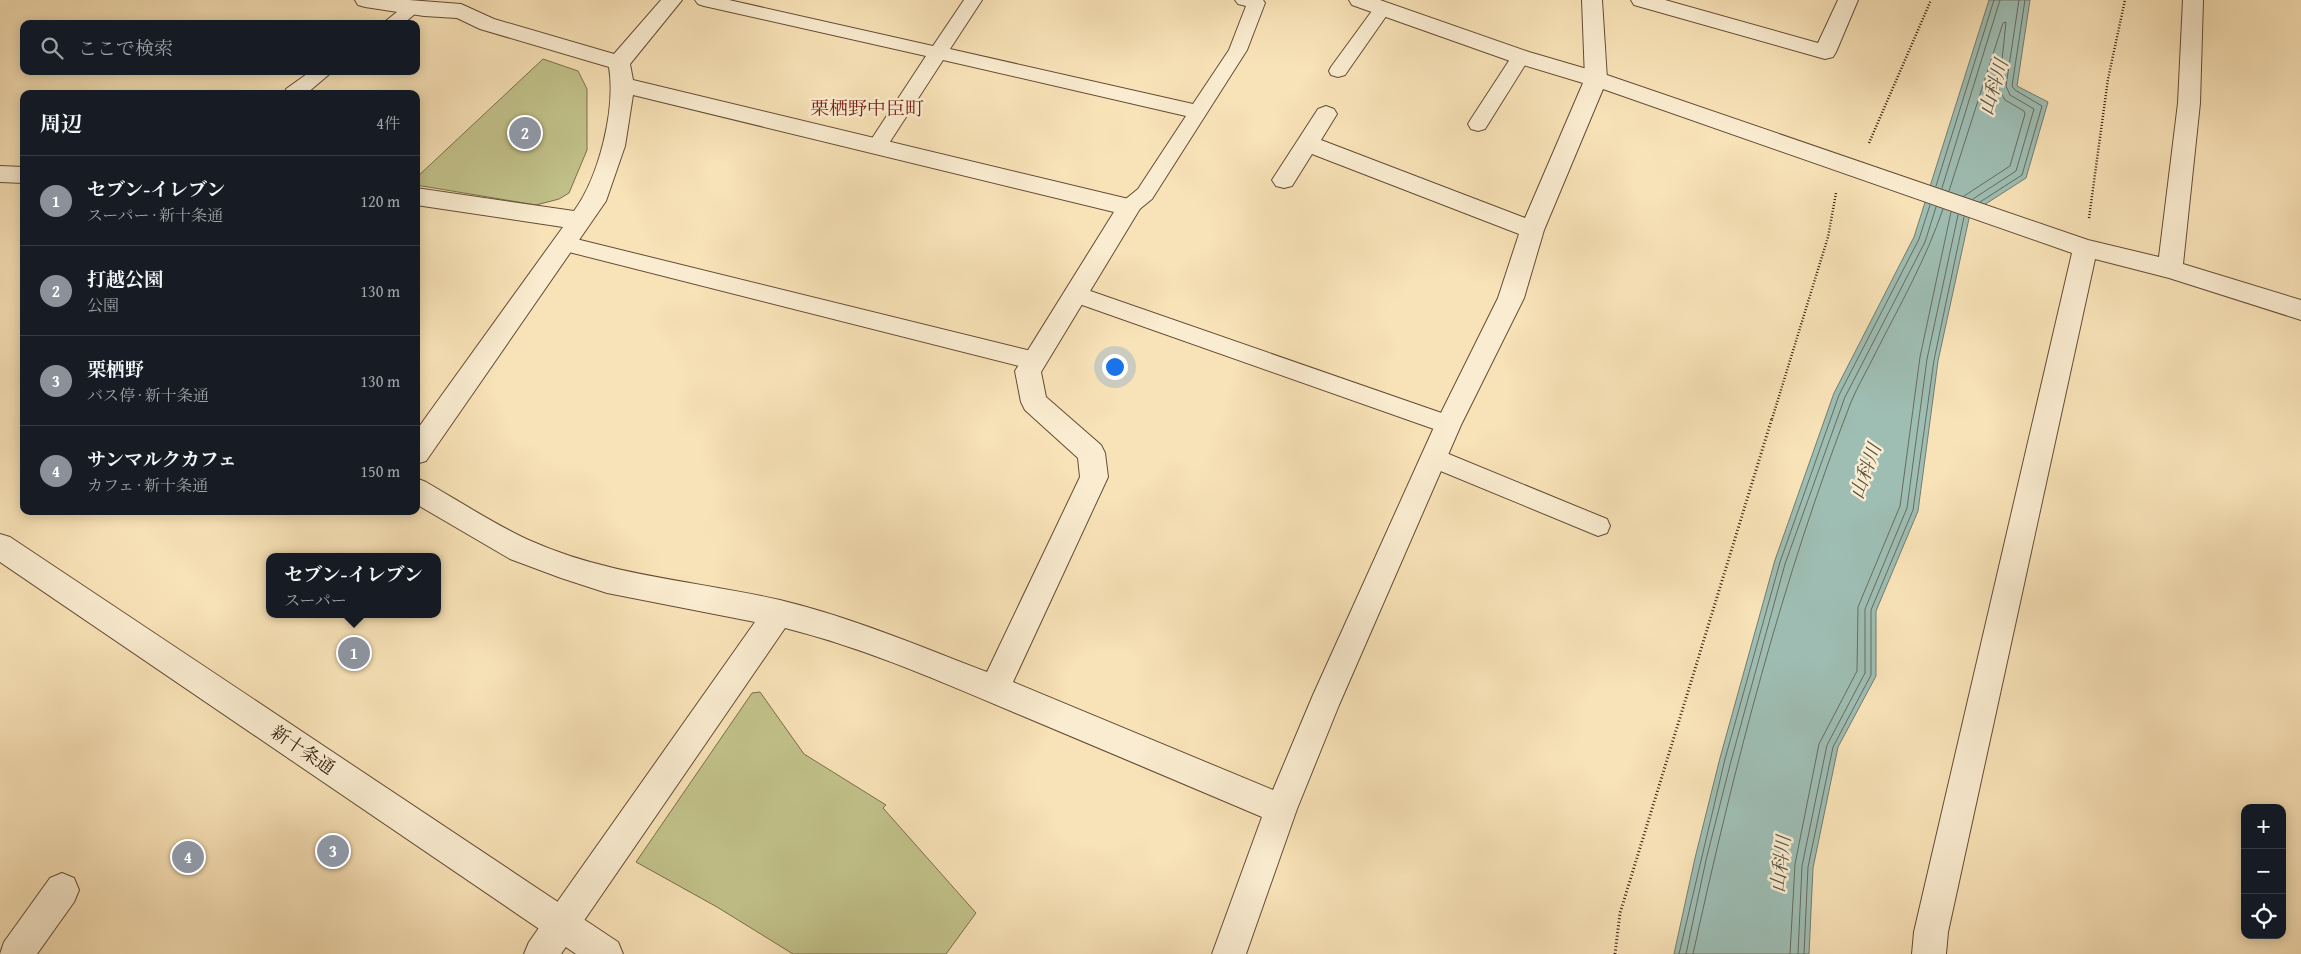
<!DOCTYPE html>
<html lang="ja">
<head>
<meta charset="utf-8">
<style>
  :root { --surface:#171b24; --page:#242831; --text:#f1f3f6; --muted:#9ea1a6; --line:#363941; --accent:#8c9099 }
  body { margin:0; font-family:"Gentium Book Plus","Noto Serif JP",serif; background:var(--page); color:var(--text) }
  .controls { position:absolute; right:15px; bottom:15px; display:grid; overflow:hidden; border-radius:10px; box-shadow:0 2px 12px #0003 }
  .controls button { width:45px; height:45px; display:grid; place-items:center; padding:0; border:0; border-bottom:1px solid var(--line); background:var(--surface); color:var(--text); font:25px sans-serif }
  .you { position:absolute; left:1114px; top:366px; width:18px; height:18px; margin:-12px; border:4px solid #fff; border-radius:50%; background:#1a73e8; box-shadow:0 0 0 8px #1a73e833 }
  .badge { display:grid; place-items:center; width:32px; height:32px; border-radius:50%; background:var(--accent); color:#fff; font-size:16px; font-weight:700 }
  .pin { position:absolute; translate:-50% -50%; border:2px solid #fff; box-shadow:0 1px 5px #0006 }
  .popup { position:absolute; left:266px; top:553px; width:175px; height:65px; box-sizing:border-box; display:grid; place-content:center; border-radius:10px; background:var(--surface); filter:drop-shadow(0 1px 4px #0005); font-size:16px; white-space:nowrap; color:var(--muted) }
  .popup b { font-size:19px; color:var(--text) }
  .popup::after { content:''; position:absolute; left:50%; top:100%; margin-left:-10px; border:10px solid transparent; border-top-color:var(--surface) }
  .list { margin:0; padding:0; list-style:none }
  h2 { display:flex; justify-content:space-between; align-items:center; height:65px; margin:0; padding:0 20px; font-size:21px }
  h2 small { font-size:16px; font-weight:400; color:var(--muted) }
  .list li { display:grid; grid-template-columns:32px 1fr auto; gap:15px; align-items:center; box-sizing:border-box; height:90px; padding:0 20px; border-top:1px solid var(--line) }
  .list b { display:block; font-size:19px; white-space:nowrap }
  .list p { margin:0; font-size:16px; white-space:nowrap; color:var(--muted) }
  .list em { font-size:16px; font-style:normal; color:var(--muted) }
  .icon { flex:none; width:28px; height:28px; fill:none; stroke:currentColor; stroke-width:2; stroke-linecap:round; stroke-linejoin:round }
  .map { position:relative; flex:none; width:2301px; height:954px; overflow:hidden }
  .search { position:absolute; background:var(--surface); box-shadow:0 2px 12px #0003; left:20px; top:20px; width:400px; height:55px; display:flex; align-items:center; gap:12px; box-sizing:border-box; padding:0 18px; border-radius:10px; color:var(--muted); font-size:19px }
  .panel { position:absolute; background:var(--surface); box-shadow:0 2px 12px #0003; left:20px; top:90px; width:400px; height:425px; border-radius:10px }
  .map>svg:first-child { display:block }
  .green { fill:#c2c28a; stroke:#7a6e4a }
  .water { fill:#9ebdb3; stroke:#737c6f }
  .lines { fill:none; stroke-linecap:round; stroke-linejoin:round }
  .shore { stroke:#686c5e; stroke-width:1 }
  .service-casing { stroke:#644c35; stroke-width:2 }
  .minor-casing { stroke:#644c35; stroke-width:2 }
  .tertiary-casing { stroke:#644c35; stroke-width:2 }
  .path-far1 { stroke:#321a0a; stroke-width:2.5; stroke-dasharray:1 2; stroke-linecap:butt }
  .path { stroke:#321a0a; stroke-width:3; stroke-dasharray:1 2.5; stroke-linecap:butt }
  .service { fill:#faecd0; fill-rule:evenodd }
  .minor { fill:#faecd0; fill-rule:evenodd }
  .tertiary { fill:#faecd0; fill-rule:evenodd }
  .labels { text-anchor:middle; stroke-width:5; stroke-linejoin:round; paint-order:stroke }
  .street-label { font-size:18px; fill:#321a0a; stroke:#faecd0 }
  .water-label { font-size:19px; font-style:italic; fill:#585345; stroke:#faecd0 }
  .neighbourhood-label { font-size:19px; fill:#7a1f14; stroke:#faecd0 }
</style>
</head>
<body>
<div class="map">
<svg width="2301" height="954" viewBox="0 0 2301 954">
  <rect width="100%" height="100%" fill="#f8e2b7"/>
  <filter id="stains"><feTurbulence type="fractalNoise" baseFrequency=".004" numOctaves="4"/><feColorMatrix values="0 0 0 0 .2 0 0 0 0 .09 0 0 0 0 .02 0 0 0 .5 -.17"/></filter>
  <radialGradient id="worn" r=".72"><stop offset=".6" stop-color="#630" stop-opacity="0"/><stop offset="1" stop-color="#630" stop-opacity=".3"/></radialGradient>
  <g class="green">
    <polygon points="543,59 578,71 587,89 587,150 569,193 559,199 536,205 416,185 416,178"/>
    <polygon points="760,692 804,754 886,805 883,808 976,913 946,954 793,954 717,907 636,862 752,693"/>
  </g>
  <polygon class="water" points="1989,0 2030,0 2017,86 2048,102 2026,178 1970,214 1938,361 1918,511 1876,611 1876,676 1838,747 1813,868 1809,954 1674,954 1695,858 1720,758 1775,560 1834,393 1914,237"/>
  <g class="lines">
    <g class="shore">
      <polyline points="1936,186 1994,0"/>
      <polyline points="1942,188 2000,0"/>
      <polyline points="1949,191 2003,23 2006,22 1999,89 2005,100 2024,111 2025,114 2010,166 1964,196"/>
      <polyline points="1973,199 2016,171 2034,109 2010,95 2006,86 2019,0"/>
      <polyline points="1980,202 2022,175 2042,106 2015,90 2012,86 2025,0"/>
      <polyline points="1679,954 1725,759 1780,562 1839,395 1919,239 1930,205"/>
      <polyline points="1686,954 1706,860 1731,761 1785,564 1845,397 1925,242 1936,207"/>
      <path d="M 1693,954 C 1734,767 1782,580 1851,402 C 1858,385 1868,369 1876,352 C 1900,305 1926,259 1943,209"/>
      <polyline points="1790,954 1795,864 1819,744 1857,671 1858,607 1900,506 1920,357 1951,212"/>
      <polyline points="1798,954 1802,866 1827,745 1865,673 1865,609 1907,508 1927,359 1958,215"/>
      <polyline points="1804,954 1808,867 1833,747 1871,675 1871,610 1913,510 1934,360 1964,217"/>
    </g>
    <defs>
      <g id="service">
        <polygon points="695,0 729,0 933,46 964,0 982,0 950,49 1193,104 1229,50 1246,6 1238,4 1235,0 1263,0 1265,3 1247,50 1152,199 1136,212 1129,214 1122,212 1119,207 1122,202 1138,189 1186,116 943,60 884,151 877,153 870,151 867,146 926,56 704,6 698,4"/>
        <polygon points="414,1 420,3 423,7 403,24 382,24 408,3"/>
        <polygon points="1383,2 1389,4 1392,8 1389,12 1345,75 1338,77 1331,75 1329,71 1331,67 1377,4"/>
        <polygon points="1521,51 1528,53 1530,57 1485,129 1478,131 1471,129 1468,124 1471,119 1514,53"/>
        <polygon points="311,71 333,71 306,94 284,94 286,89"/>
        <polygon points="564,236 1035,352 1043,355 1046,361 1043,367 1035,370 557,249 554,244 557,239"/>
        <polygon points="1076,286 1456,418 1460,425 1456,432 1448,434 1068,300 1065,294 1068,288"/>
        <polygon points="1434,448 1607,519 1610,526 1607,533 1598,536 1426,465 1422,458 1426,451"/>
      </g>
      <g id="minor">
        <path d="M 355,0 L 409,0 L 461,4 L 494,19 L 614,54 L 661,0 L 682,0 L 630,64 L 633,80 L 1137,201 L 1141,207 L 1041,372 L 1046,397 L 1101,445 L 1105,453 L 1108,477 L 1013,682 L 1273,790 L 1313,695 L 1435,425 L 1498,298 L 1519,234 L 1312,154 L 1292,186 L 1284,188 L 1276,186 L 1272,180 L 1318,109 L 1326,106 L 1334,109 L 1337,114 L 1321,140 L 1525,218 L 1583,83 L 1513,62 L 1352,5 L 1349,0 L 1380,0 L 1529,52 L 1604,74 L 2088,240 L 2159,257 L 2178,103 L 2183,0 L 2203,0 L 2200,103 L 2183,264 L 2301,300 L 2301,320 L 2169,278 L 2095,259 L 1948,932 L 1946,954 L 1912,954 L 1914,932 L 2072,253 L 1603,89 L 1544,230 L 1524,298 L 1461,425 L 1339,705 L 1297,809 L 1246,954 L 1212,954 L 1262,817 C 1181,783 1100,748 1018,714 C 942,682 865,648 785,628 L 561,954 L 524,954 L 529,942 L 755,622 L 607,593 L 561,578 L 510,559 L 416,504 L 416,478 L 426,482 C 459,501 497,526 531,541 C 609,576 697,581 780,600 C 851,617 919,646 987,672 L 1080,477 L 1078,458 L 1025,410 L 1021,402 L 1015,371 L 1114,212 L 633,95 L 625,146 L 606,201 L 426,461 L 416,464 L 416,431 L 563,227 L 416,205 L 416,188 L 574,211 C 599,177 616,109 609,67 L 480,29 L 457,18 L 424,16 L 365,7 L 358,5 Z"/>
        <polygon points="1631,0 1665,0 1818,43 1838,0 1858,0 1836,52 1833,57 1825,59 1634,5"/>
        <polygon points="0,166 24,167 24,183 0,182"/>
        <polygon points="62,873 74,878 79,890 74,902 37,954 0,954 4,942 50,878"/>
      </g>
      <g id="tertiary">
        <polygon points="1582,0 1602,0 1607,79 1604,84 1596,86 1588,84 1585,79"/>
        <polygon points="0,534 10,537 618,942 623,954 576,954 0,562"/>
      </g>
    </defs>
    <use href="#service" class="service-casing"/>
    <use href="#minor" class="minor-casing"/>
    <use href="#tertiary" class="tertiary-casing"/>
    <g class="path-far1">
      <polyline points="1869,143 1931,0"/>
      <polyline points="2089,218 2108,79 2125,0"/>
      <polyline points="1772,419 1828,237 1836,193"/>
    </g>
    <polyline class="path" points="1615,954 1620,913 1772,418"/>
    <use href="#service" class="service"/>
    <use href="#minor" class="minor"/>
    <use href="#tertiary" class="tertiary"/>
  </g>
  <g class="labels">
    <g class="street-label">
      <text transform="translate(303 750) rotate(34)" y="6">新十条通</text>
    </g>
    <g class="water-label">
      <text transform="translate(1993 87) rotate(-73)" y="7">山科川</text>
      <text transform="translate(1865 471) rotate(-70)" y="7">山科川</text>
      <text transform="translate(1780 864) rotate(-83)" y="7">山科川</text>
    </g>
    <g class="neighbourhood-label">
      <text x="867" y="115">栗栖野中臣町</text>
    </g>
  </g>
  <rect width="100%" height="100%" filter="url(#stains)"/>
  <rect width="100%" height="100%" fill="url(#worn)"/>
</svg>
<div class="controls">
<button>+</button>
<button>−</button>
<button><svg class="icon" aria-label="locate" viewBox="0 0 24 24"><circle cx="12" cy="12" r="6"/><path d="M12 2v4M12 18v4M2 12h4M18 12h4"/></svg></button>
</div>
<div class="you"></div>
<div class="pin badge" style="left:354px;top:653px">1</div>
<div class="popup"><b>セブン-イレブン</b>スーパー</div>
<div class="pin badge" style="left:525px;top:133px">2</div>
<div class="pin badge" style="left:333px;top:851px">3</div>
<div class="pin badge" style="left:188px;top:857px">4</div>
<div class="search"><svg class="icon" aria-label="search" viewBox="0 0 24 24"><circle cx="10" cy="10" r="6"/><path d="M15 15l6 6"/></svg>ここで検索</div>
<section class="panel">
<h2>周辺<small>4件</small></h2>
<ul class="list">
<li><span class="badge">1</span><div><b>セブン-イレブン</b><p>スーパー · 新十条通</p></div><em>120 m</em></li>
<li><span class="badge">2</span><div><b>打越公園</b><p>公園</p></div><em>130 m</em></li>
<li><span class="badge">3</span><div><b>栗栖野</b><p>バス停 · 新十条通</p></div><em>130 m</em></li>
<li><span class="badge">4</span><div><b>サンマルクカフェ</b><p>カフェ · 新十条通</p></div><em>150 m</em></li>
</ul>
</section>
</div>
</body>
</html>
